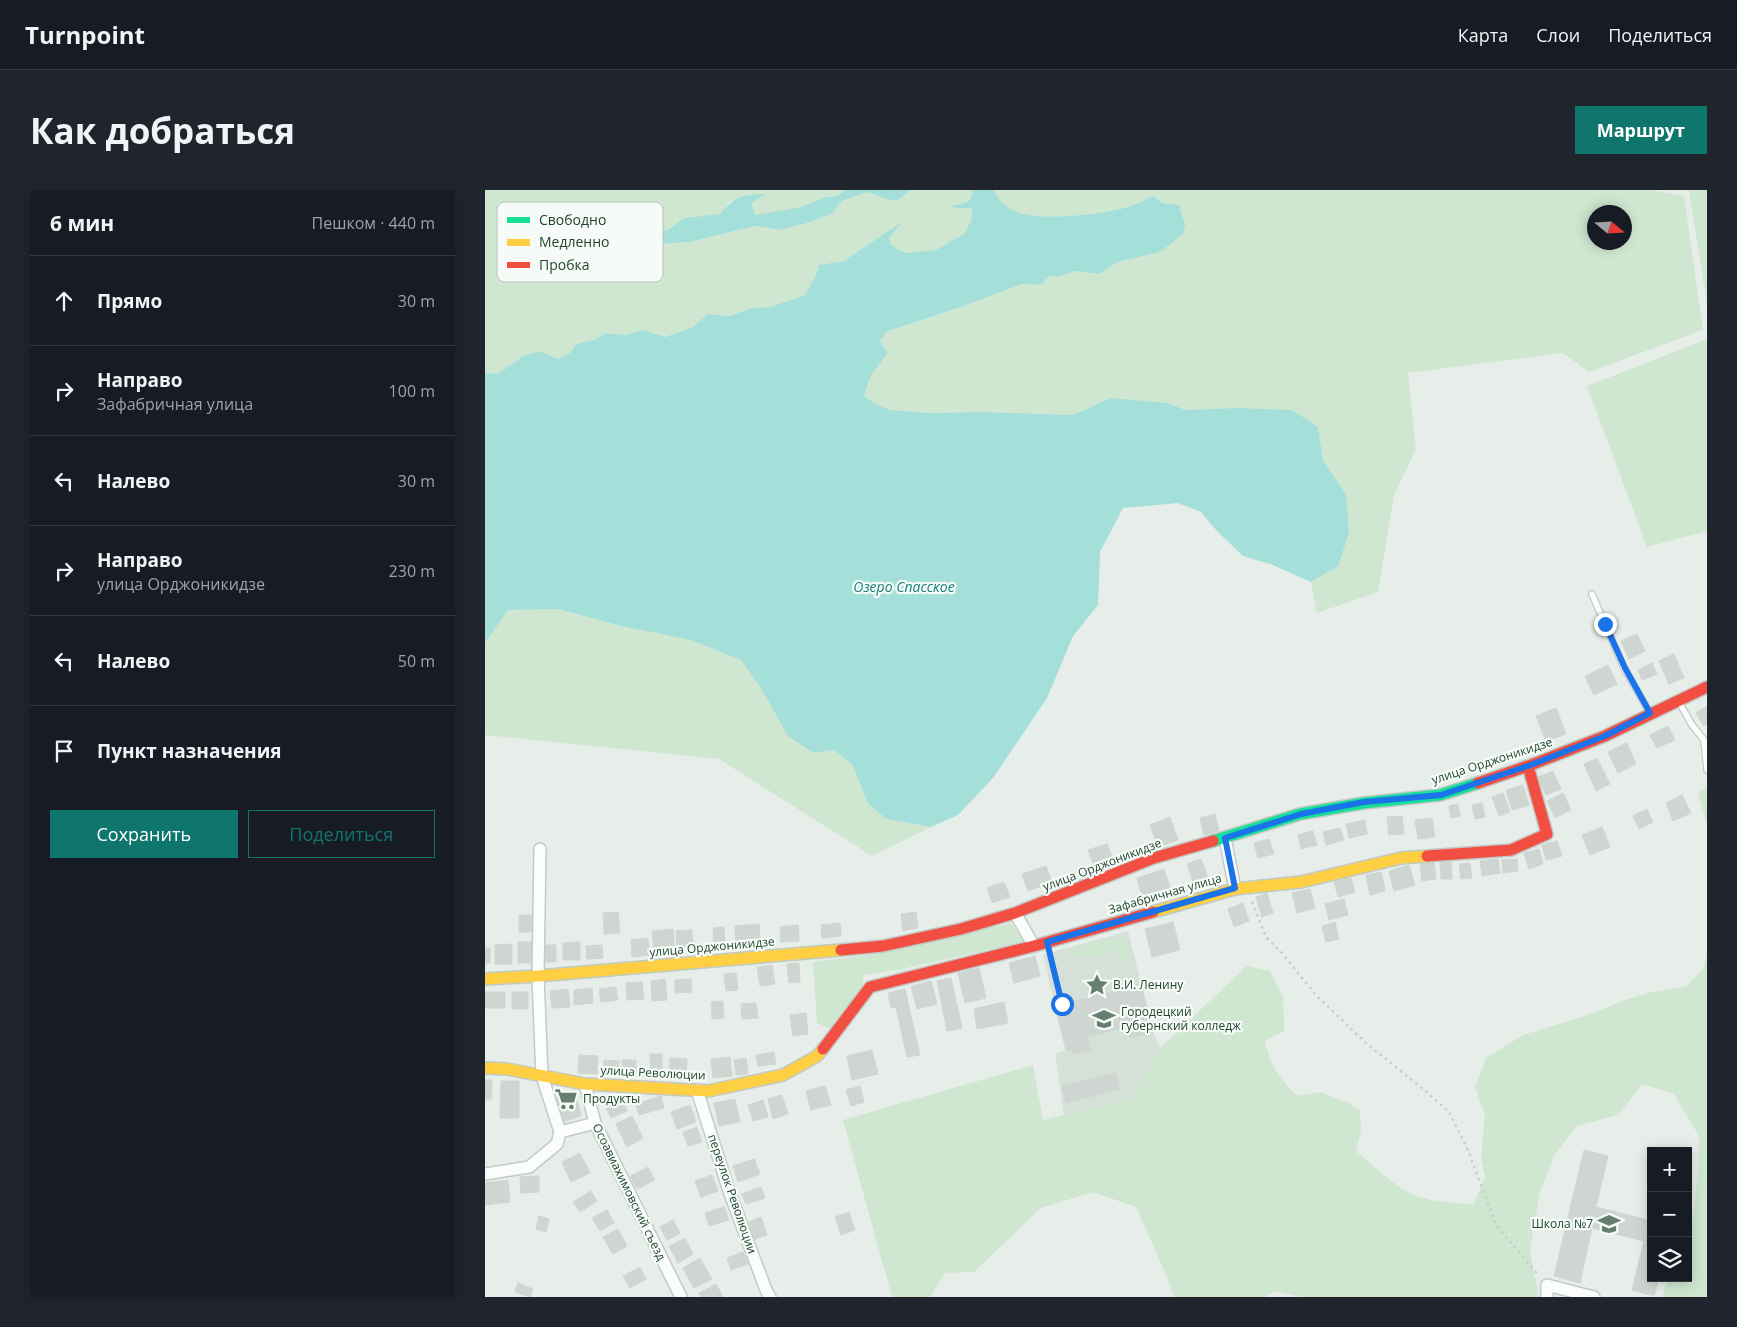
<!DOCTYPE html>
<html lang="ru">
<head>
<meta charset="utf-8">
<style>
  :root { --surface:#171b24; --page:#20242c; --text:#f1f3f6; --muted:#9ea1a6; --line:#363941; --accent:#0f766e }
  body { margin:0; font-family:"Open Sans",sans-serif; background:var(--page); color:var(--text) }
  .controls { position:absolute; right:15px; bottom:15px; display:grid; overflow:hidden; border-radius:0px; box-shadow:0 2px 12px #0003 }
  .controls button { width:45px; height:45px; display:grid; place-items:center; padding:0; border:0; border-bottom:1px solid var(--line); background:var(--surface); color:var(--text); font:25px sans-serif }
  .compass { position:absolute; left:1102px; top:15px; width:45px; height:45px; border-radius:50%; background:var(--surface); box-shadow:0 2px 12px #0003; rotate:108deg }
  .stop { position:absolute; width:15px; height:15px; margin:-11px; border:4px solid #1a73e8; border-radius:50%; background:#fff }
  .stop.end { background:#1a73e8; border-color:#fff; box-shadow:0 1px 5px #0008 }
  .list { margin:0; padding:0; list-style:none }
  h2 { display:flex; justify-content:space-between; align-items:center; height:65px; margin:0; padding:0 20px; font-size:21px }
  h2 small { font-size:16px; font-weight:400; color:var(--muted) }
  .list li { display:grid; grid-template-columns:32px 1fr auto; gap:15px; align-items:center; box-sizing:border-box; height:90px; padding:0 20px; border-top:1px solid var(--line) }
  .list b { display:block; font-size:19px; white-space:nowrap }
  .list p { margin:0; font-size:16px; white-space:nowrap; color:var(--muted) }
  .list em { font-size:16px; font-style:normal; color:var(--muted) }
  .actions { display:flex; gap:10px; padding:15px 20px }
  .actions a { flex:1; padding:11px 0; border:1px solid var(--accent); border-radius:0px; text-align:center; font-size:18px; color:var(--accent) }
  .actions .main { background:var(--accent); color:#fff }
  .icon { flex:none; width:28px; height:28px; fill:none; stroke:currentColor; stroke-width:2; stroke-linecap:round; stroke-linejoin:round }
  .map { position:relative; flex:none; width:1222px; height:1107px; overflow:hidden; border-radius:0px }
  header { display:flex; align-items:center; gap:30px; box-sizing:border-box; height:70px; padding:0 25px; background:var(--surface); border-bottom:1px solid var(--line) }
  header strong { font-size:24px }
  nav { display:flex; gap:28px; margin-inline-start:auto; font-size:18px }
  .intro { display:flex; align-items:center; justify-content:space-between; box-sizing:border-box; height:120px; padding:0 30px }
  h1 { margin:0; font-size:35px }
  .button { padding:12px 22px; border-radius:0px; background:var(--accent); color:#fff; font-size:18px; font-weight:700 }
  main { display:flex; gap:30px; padding:0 30px }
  aside { flex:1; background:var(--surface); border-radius:0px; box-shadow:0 2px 12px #0003 }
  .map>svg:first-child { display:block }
  .built { fill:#d5e0d8 }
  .green { fill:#cfe7d1; fill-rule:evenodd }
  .water { fill:#a4dfd9 }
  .building { fill:#cfd6d2; stroke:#cfd6d2 }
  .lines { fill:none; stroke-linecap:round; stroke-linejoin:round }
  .lane-casing { stroke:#c4cac6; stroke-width:8 }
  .street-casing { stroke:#c4cac6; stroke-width:14 }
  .fast-casing { stroke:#c0c9c4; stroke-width:14 }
  .slow-casing { stroke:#c0c9c4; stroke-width:14 }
  .jam-casing { stroke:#c0c9c4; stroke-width:14 }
  .path { stroke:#c6cfc9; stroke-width:2.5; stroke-dasharray:2.5 4; stroke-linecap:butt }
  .lane { stroke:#fbfcfc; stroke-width:5.5 }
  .street { stroke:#fbfcfc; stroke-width:11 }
  .fast { stroke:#16e098; stroke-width:11 }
  .slow { stroke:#ffcf43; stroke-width:11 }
  .jam { stroke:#f24e42; stroke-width:11 }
  .route { stroke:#1a73e8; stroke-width:6 }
  .labels { text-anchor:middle; stroke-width:4.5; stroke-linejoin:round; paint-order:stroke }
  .street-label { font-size:12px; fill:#214432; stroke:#f6fbf7 }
  .poi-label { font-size:12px; fill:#214432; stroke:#f6fbf7; text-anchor:start }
  .water-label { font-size:14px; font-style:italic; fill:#148179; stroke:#f6fbf7 }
  .key { fill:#f6fbf7; stroke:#b6c4bc; stroke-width:1 }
  .key-label { font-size:14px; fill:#214432 }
</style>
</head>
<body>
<header>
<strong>Turnpoint</strong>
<nav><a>Карта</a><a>Слои</a><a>Поделиться</a></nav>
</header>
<div class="intro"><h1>Как добраться</h1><a class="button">Маршрут</a></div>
<main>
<aside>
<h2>6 мин<small>Пешком · 440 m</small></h2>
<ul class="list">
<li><svg class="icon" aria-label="ahead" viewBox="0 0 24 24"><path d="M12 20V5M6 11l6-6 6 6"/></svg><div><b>Прямо</b></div><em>30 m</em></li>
<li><svg class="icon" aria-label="right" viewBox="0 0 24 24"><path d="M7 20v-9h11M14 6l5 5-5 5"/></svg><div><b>Направо</b><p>Зафабричная улица</p></div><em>100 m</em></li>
<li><svg class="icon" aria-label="left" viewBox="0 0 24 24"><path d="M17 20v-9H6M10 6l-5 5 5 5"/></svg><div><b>Налево</b></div><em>30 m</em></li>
<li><svg class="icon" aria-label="right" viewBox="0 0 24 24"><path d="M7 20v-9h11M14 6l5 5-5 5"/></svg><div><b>Направо</b><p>улица Орджоникидзе</p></div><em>230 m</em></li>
<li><svg class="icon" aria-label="left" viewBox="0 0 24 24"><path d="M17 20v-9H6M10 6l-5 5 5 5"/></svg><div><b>Налево</b></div><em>50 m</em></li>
<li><svg class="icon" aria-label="arrive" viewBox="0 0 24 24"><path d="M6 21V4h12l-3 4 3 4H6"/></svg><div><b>Пункт назначения</b></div></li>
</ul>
<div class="actions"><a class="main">Сохранить</a><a>Поделиться</a></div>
</aside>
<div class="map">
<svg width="1222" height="1107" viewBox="0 0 1222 1107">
  <rect width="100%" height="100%" fill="#e7ede9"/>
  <polygon class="built" points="643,741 668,842 675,858 645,910 579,925 570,864 581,860 558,765"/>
  <g class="green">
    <polygon points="0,0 359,0 353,6 341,7 316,17 271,25 266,14 279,5 245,11 235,24 199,28 182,41 164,32 134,33 94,45 62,49 113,65 147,55 164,60 176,54 204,52 270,36 295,40 319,34 346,24 357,11 382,2 401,9 410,11 426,0 487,0 488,3 478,18 487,19 486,31 479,44 451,60 420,63 406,55 403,48 416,33 359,71 334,75 329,89 320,105 288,116 264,119 245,126 223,124 206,138 180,147 159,140 139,145 121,143 110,150 91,154 86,162 73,169 54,161 38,166 13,184 0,183"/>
    <path d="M 509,0 L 1166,0 L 1199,6 L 1218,140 L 1104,182 L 1078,163 L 923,183 L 931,259 L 909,305 L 893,402 L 832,423 L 826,392 L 853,376 L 861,304 L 838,270 L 833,237 L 751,218 L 700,220 L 683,213 L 626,208 L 588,225 L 499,222 L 444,223 L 405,220 L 391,214 L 379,206 L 386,185 L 403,163 L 395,151 L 401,142 L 476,117 L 537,94 L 555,95 L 565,86 L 573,87 L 589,81 L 614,84 L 633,72 L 675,62 L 694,15 L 677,13 L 668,6 C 658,11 646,17 635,19 C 610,25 549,32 527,20 C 519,16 512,8 509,0 ZM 1110,22 L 1140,22 L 1140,52 L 1110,52 Z"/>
    <polygon points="1204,0 1222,0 1222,114"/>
    <polygon points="1222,149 1222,341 1162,357 1102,196"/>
    <polygon points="73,419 136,436 206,450 256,470 329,563 349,560 367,574 383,612 401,629 446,637 387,666 234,569 0,545 0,453 23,420"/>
    <polygon points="1222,597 1222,635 1213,603"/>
    <polygon points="526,733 539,752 417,779 379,785 376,800 347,839 332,833 328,772 392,764"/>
    <polygon points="631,747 642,751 646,769 642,774 633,772 636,761 630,759 624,764 593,768 587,763 589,757"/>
    <path d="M 1222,765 L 1222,1107 L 1177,1107 L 1183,1088 L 1203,1088 L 1203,1069 L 1213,982 L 1214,946 L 1189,904 L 1157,894 L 1133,925 L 1091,936 L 1069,966 L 1055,1002 L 1045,1061 L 1054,1107 L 816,1107 L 789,1101 L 781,1107 L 689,1107 L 679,1080 L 651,1017 L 608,1002 L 556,1018 L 489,1082 L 460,1083 L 445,1107 L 407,1107 L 358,930 L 548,875 L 558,930 L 645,910 L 675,858 L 762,776 L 785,781 L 798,807 L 799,841 L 780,851 C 786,878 793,886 812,906 L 835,902 L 864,913 L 875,920 L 876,941 L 871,961 C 889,976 907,994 927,1004 C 943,1012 972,1013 989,1014 L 1000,986 L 996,969 L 1000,925 L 990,897 L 1001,868 L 1038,845 L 1097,827 L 1143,809 L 1167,802 L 1201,797 L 1218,779 Z"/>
  </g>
  <g class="water">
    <path d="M 359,0 L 426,0 L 411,11 L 401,9 L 382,2 L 357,11 L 346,24 L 319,34 L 295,40 L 270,36 L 204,52 L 176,54 L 164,60 L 147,55 L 113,65 L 90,59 L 61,49 L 94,45 L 134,33 L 164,32 L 182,41 L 199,28 L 235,24 C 250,6 257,5 280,4 L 266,14 L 271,25 L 316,17 L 341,7 L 353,6 Z"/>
    <path d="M 487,0 L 509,0 C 512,8 519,16 527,20 C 549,32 610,25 635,19 C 646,17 658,11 668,6 L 677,13 L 694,15 L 700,35 L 698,44 L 675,62 L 633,72 L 614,84 L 590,81 L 573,87 L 565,86 L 555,95 L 537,94 L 476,117 L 401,142 L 395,151 L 403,163 L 386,185 L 379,206 L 391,214 L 405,220 L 444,223 L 499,222 L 588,225 L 626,208 L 683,213 L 700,220 L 751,218 L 807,220 L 833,237 L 838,270 L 861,304 L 864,343 L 853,376 L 826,392 L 788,375 L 758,366 L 732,341 L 716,322 L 693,313 L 638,318 L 615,362 L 613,415 L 588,446 L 562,508 L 508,588 L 473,625 L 446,637 L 401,629 L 383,613 L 367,574 L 349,560 L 329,563 L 303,546 L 276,498 L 256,470 L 206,450 L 136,436 L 73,419 L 23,420 L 0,453 L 0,183 L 13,184 L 38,166 L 54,161 L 73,169 L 86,162 L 91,154 L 110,150 L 121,143 L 139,145 L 159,140 L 180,147 L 206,138 L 223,124 L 245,126 L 264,119 L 288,116 L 320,105 L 329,89 L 334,75 L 359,71 L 418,31 L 404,48 L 406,55 L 420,63 L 451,60 L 479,44 L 486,31 L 487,19 L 463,17 L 483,12 L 488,3 Z"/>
  </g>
  <g class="building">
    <polygon points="1152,444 1160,461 1144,469 1136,451"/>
    <polygon points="1189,464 1199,488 1184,494 1174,471"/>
    <polygon points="1167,473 1172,484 1157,490 1153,480"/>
    <polygon points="1123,475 1132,494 1109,505 1100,486"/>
    <polygon points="1222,516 1222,534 1219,536 1211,523"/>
    <polygon points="1071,518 1081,544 1061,551 1051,526"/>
    <polygon points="1183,536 1190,550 1172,558 1165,545"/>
    <polygon points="1142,553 1151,574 1133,583 1123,562"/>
    <polygon points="1112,568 1125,594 1111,601 1099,574"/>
    <polygon points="1068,581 1076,599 1061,605 1053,587"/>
    <polygon points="1038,595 1044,615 1027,620 1021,600"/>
    <polygon points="1018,603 1025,622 1014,626 1007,607"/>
    <polygon points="1078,603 1086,620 1070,628 1062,611"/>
    <polygon points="1197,605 1206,623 1188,631 1181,613"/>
    <polygon points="997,613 1000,627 990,629 987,615"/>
    <polygon points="973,614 975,626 966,628 964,616"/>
    <polygon points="1162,619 1168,632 1154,639 1148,626"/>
    <polygon points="730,624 734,641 719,645 715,628"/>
    <polygon points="917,626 919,644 904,645 902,627"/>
    <polygon points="685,627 693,650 673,657 665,635"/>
    <polygon points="947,628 950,647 933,649 930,630"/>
    <polygon points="880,630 882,644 864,648 861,634"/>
    <polygon points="1117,637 1125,657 1105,665 1097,645"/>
    <polygon points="855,638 859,650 841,655 838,642"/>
    <polygon points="828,641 832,655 816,659 813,645"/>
    <polygon points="784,649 789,664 773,668 769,653"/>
    <polygon points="1072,651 1077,666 1061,670 1057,655"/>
    <polygon points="622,654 629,671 610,678 603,660"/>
    <polygon points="1054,659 1058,674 1044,679 1039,663"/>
    <polygon points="716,669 725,693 710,698 702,674"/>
    <polygon points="1013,669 1015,683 997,686 995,671"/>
    <polygon points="1032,669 1033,681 1018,683 1017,670"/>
    <polygon points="966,672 967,689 956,689 955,673"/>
    <polygon points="949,673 951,689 937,691 935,674"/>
    <polygon points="985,673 987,688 976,689 974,674"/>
    <polygon points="924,675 930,695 909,701 904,681"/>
    <polygon points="561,676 567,692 543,701 537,684"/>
    <polygon points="679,679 686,700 658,709 652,688"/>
    <polygon points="896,682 900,701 885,705 881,685"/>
    <polygon points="866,688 870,702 853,707 849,692"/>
    <polygon points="519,692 525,707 507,713 502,698"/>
    <polygon points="825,699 830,718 812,723 807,703"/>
    <polygon points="782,703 788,723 777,727 771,707"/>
    <polygon points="859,709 863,725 844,730 840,714"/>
    <polygon points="758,713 764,731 749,737 743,719"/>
    <polygon points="133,722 135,743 119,744 118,723"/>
    <polygon points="431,722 433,738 418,741 416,724"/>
    <rect x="34" y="725" width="13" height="17"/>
    <polygon points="688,732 695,760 667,767 660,739"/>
    <polygon points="850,732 854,749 841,752 837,736"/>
    <polygon points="355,733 356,746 337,748 336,735"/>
    <polygon points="274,734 275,750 251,752 250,736"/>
    <polygon points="313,735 314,751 296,752 295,737"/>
    <polygon points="239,737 240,754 229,755 228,738"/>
    <polygon points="188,739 190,763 169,764 167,741"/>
    <polygon points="207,740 208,756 192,758 191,741"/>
    <polygon points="163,748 165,765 147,767 146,750"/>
    <rect x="33" y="752" width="15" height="21"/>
    <polygon points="95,752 95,770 78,770 78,753"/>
    <polygon points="27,754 27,774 10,774 10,755"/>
    <rect x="55" y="755" width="16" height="17"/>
    <polygon points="117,755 118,768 102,769 101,756"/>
    <rect x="0" y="758" width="5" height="15"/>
    <polygon points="550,766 555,786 529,793 524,773"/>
    <polygon points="314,773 315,792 304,793 302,774"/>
    <polygon points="287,775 290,794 275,796 272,777"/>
    <polygon points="494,778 501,808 480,813 473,783"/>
    <polygon points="251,783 253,800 241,801 239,784"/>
    <polygon points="466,788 477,838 462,841 452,791"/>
    <polygon points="180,789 182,810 167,811 166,791"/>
    <polygon points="206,789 207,802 190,803 190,790"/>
    <polygon points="446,791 452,814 432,819 426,796"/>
    <polygon points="157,792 159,809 142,810 141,793"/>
    <polygon points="656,794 668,842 645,848 642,837 602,847 605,860 588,864 587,858 581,860 570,816"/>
    <polygon points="131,797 133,810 116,812 114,799"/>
    <polygon points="107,798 108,813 89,815 89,800"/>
    <polygon points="83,799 85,817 67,818 65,801"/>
    <polygon points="420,799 435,865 422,867 411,817 406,818 403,803"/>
    <rect x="0" y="802" width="20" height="16"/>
    <rect x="27" y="802" width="16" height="17"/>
    <polygon points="238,811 239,828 227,829 226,812"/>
    <polygon points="519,812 523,833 492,839 489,819"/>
    <polygon points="271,813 273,828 257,829 256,814"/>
    <polygon points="321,823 323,844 308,846 305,825"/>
    <polygon points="387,860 393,884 367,890 362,866"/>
    <polygon points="289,862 291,874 273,876 271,865"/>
    <polygon points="165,864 177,864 177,886 166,886"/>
    <polygon points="94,865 113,866 112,884 93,883"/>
    <polygon points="245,867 247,886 228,888 226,869"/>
    <polygon points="185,868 202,869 201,884 184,883"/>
    <polygon points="261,868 263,884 251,885 249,870"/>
    <polygon points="119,870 134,871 134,886 118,885"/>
    <rect x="137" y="870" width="14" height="12"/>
    <polygon points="631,883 635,899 581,913 577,896"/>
    <polygon points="0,890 7,890 6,909 0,909"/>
    <polygon points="16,891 34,891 34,928 15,928"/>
    <polygon points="340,896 346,915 326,920 321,901"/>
    <polygon points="375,896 379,912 366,916 361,900"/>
    <polygon points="90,902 96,926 77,932 71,908"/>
    <polygon points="297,905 303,924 288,929 283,909"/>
    <polygon points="135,906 142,921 126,928 119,913"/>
    <polygon points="176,906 179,918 154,925 151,914"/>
    <polygon points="250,909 255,932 234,936 229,913"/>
    <polygon points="278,910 283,927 268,931 263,915"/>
    <polygon points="205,915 211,932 192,939 186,922"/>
    <polygon points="147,926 158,948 142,957 131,934"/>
    <polygon points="212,937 217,952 203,956 198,942"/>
    <polygon points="1099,960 1123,966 1111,1017 1163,1030 1166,1020 1166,1088 1174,1088 1169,1106 1147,1100 1159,1051 1107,1038 1095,1093 1069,1086"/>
    <polygon points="95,963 105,983 86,992 77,972"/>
    <polygon points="269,969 275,984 253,992 248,976"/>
    <polygon points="163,977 170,990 152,999 145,986"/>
    <polygon points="227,985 233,1001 216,1007 210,991"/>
    <polygon points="54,986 54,1002 36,1003 35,987"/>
    <polygon points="23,990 25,1012 0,1015 0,993"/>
    <polygon points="276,997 280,1008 261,1014 257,1004"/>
    <polygon points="106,1001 112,1011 95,1022 88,1012"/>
    <polygon points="239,1017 244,1030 224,1036 220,1023"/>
    <polygon points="122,1020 129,1033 115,1041 107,1028"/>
    <polygon points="364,1022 370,1040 356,1045 350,1027"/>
    <polygon points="54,1026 64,1029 61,1042 51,1039"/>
    <polygon points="276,1027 282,1045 270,1049 264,1032"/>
    <polygon points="188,1030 195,1043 182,1050 175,1037"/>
    <polygon points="133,1039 142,1056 128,1064 118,1047"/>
    <polygon points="200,1048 208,1064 193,1073 184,1056"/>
    <polygon points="258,1062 263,1074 246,1080 242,1068"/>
    <polygon points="215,1068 227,1089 209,1098 198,1078"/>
    <polygon points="155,1077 161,1089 145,1098 138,1086"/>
    <polygon points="33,1093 48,1099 45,1107 30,1102"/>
    <polygon points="231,1094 238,1107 216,1107 214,1103"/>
  </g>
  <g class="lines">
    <defs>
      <g id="lane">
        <polyline points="1107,404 1139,478 1165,523"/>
        <polyline points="1194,512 1207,535 1219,550 1222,580"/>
      </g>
      <g id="street">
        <polyline points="740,648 750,699"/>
        <polyline points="55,659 53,786 57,886 75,942"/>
        <polyline points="530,723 549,756"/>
        <polyline points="100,894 110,933 196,1107"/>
        <polyline points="212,900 244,1001 281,1100 285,1107"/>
        <polyline points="0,984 44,977 72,954 75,942 110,933"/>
        <polyline points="1062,1107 1062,1095 1109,1107"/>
      </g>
      <polyline id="fast" points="728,651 815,624 879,613 955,605 993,593"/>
      <g id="slow">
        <polyline points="668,722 750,699 816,692 916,668 942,666"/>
        <polyline points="0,789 53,786 356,760"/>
        <polyline points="0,878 22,879 100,894 223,901 298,885 332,866 338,859"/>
      </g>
      <g id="jam">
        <polyline points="993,593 1043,576 1120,546 1222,497"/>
        <polyline points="942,666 1026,660 1062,644 1043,576"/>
        <polyline points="356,760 398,756 476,739 530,723 669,668 728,651"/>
        <polyline points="338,859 385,797 549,756 668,722"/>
      </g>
    </defs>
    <use href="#lane" class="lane-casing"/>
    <use href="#street" class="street-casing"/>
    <use href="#fast" class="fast-casing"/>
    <use href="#slow" class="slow-casing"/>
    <use href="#jam" class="jam-casing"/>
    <g class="path">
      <polyline points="767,712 781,747 796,762 832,806 881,853 938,899 964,922 983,960 1011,1035 1054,1086"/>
      <polyline points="566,765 577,814"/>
    </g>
    <use href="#lane" class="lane"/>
    <use href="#street" class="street"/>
    <use href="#fast" class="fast"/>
    <use href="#slow" class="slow"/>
    <use href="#jam" class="jam"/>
  </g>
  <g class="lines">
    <polyline class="route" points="577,814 562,752 750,698 740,648 816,624 879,612 956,605 1043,576 1120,546 1165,523 1140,478 1120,434"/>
  </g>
  <defs>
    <symbol id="sight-bare" viewBox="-9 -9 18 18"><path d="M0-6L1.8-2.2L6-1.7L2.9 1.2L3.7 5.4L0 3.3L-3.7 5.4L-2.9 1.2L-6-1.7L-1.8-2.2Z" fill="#667f72" stroke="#f6fbf7" stroke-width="2.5" paint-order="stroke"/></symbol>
    <symbol id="university-bare" viewBox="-9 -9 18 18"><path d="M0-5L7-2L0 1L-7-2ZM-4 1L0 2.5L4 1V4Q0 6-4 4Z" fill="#667f72" stroke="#f6fbf7" stroke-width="2.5" paint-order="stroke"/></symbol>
    <symbol id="supermarket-bare" viewBox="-9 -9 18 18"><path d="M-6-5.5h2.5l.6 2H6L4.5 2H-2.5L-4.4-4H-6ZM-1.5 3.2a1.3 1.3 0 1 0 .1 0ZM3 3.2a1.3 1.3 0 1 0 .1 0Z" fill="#667f72" stroke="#f6fbf7" stroke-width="2.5" paint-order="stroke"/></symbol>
    <symbol id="school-bare" viewBox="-9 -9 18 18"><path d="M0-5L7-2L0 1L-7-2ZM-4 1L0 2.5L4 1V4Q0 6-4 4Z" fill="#667f72" stroke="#f6fbf7" stroke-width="2.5" paint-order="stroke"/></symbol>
  </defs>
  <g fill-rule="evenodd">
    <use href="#sight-bare" x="596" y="779" width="32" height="32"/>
    <use href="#university-bare" x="603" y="813" width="32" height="32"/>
    <use href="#supermarket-bare" x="65" y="893" width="32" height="32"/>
    <use href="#school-bare" x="1108" y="1018" width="32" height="32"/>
  </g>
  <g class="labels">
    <g class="street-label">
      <text transform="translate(1007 571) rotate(-18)" y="4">улица Орджоникидзе</text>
      <text transform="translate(617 675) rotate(-21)" y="4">улица Орджоникидзе</text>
      <text transform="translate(680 704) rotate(-16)" y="4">Зафабричная улица</text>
      <text transform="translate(227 757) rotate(-5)" y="4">улица Орджоникидзе</text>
      <text transform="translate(168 883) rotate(3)" y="4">улица Революции</text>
      <text transform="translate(144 1002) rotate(64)" y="4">Осоавиахимовский съезд</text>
      <text transform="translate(247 1004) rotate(71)" y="4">переулок Революции</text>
    </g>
    <g class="poi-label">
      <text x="628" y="799">В.И. Ленину</text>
      <text x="636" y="826">Городецкий<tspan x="636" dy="14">губернский колледж</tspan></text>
      <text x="98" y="913">Продукты</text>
      <text x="1108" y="1038" text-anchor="end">Школа №7</text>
    </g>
    <g class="water-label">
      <text x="419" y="402">Озеро Спасское</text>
    </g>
  </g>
  <rect x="12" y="12" width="166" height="80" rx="8" class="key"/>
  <rect x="22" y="27" width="23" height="6" fill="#16e098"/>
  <rect x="22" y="49" width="23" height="7" fill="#ffcf43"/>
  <rect x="22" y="72" width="23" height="6" fill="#f24e42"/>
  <g class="key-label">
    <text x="54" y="35">Свободно</text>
    <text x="54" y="57">Медленно</text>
    <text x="54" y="80">Пробка</text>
  </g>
</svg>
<div class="controls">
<button>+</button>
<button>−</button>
<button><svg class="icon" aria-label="layers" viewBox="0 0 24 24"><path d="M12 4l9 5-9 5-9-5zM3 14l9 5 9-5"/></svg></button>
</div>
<svg class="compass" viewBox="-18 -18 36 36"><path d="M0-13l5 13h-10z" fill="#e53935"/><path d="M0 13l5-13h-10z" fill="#9ea1a6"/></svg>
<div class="stop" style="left:577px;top:814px"></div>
<div class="stop end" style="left:1120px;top:434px"></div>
</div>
</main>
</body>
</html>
